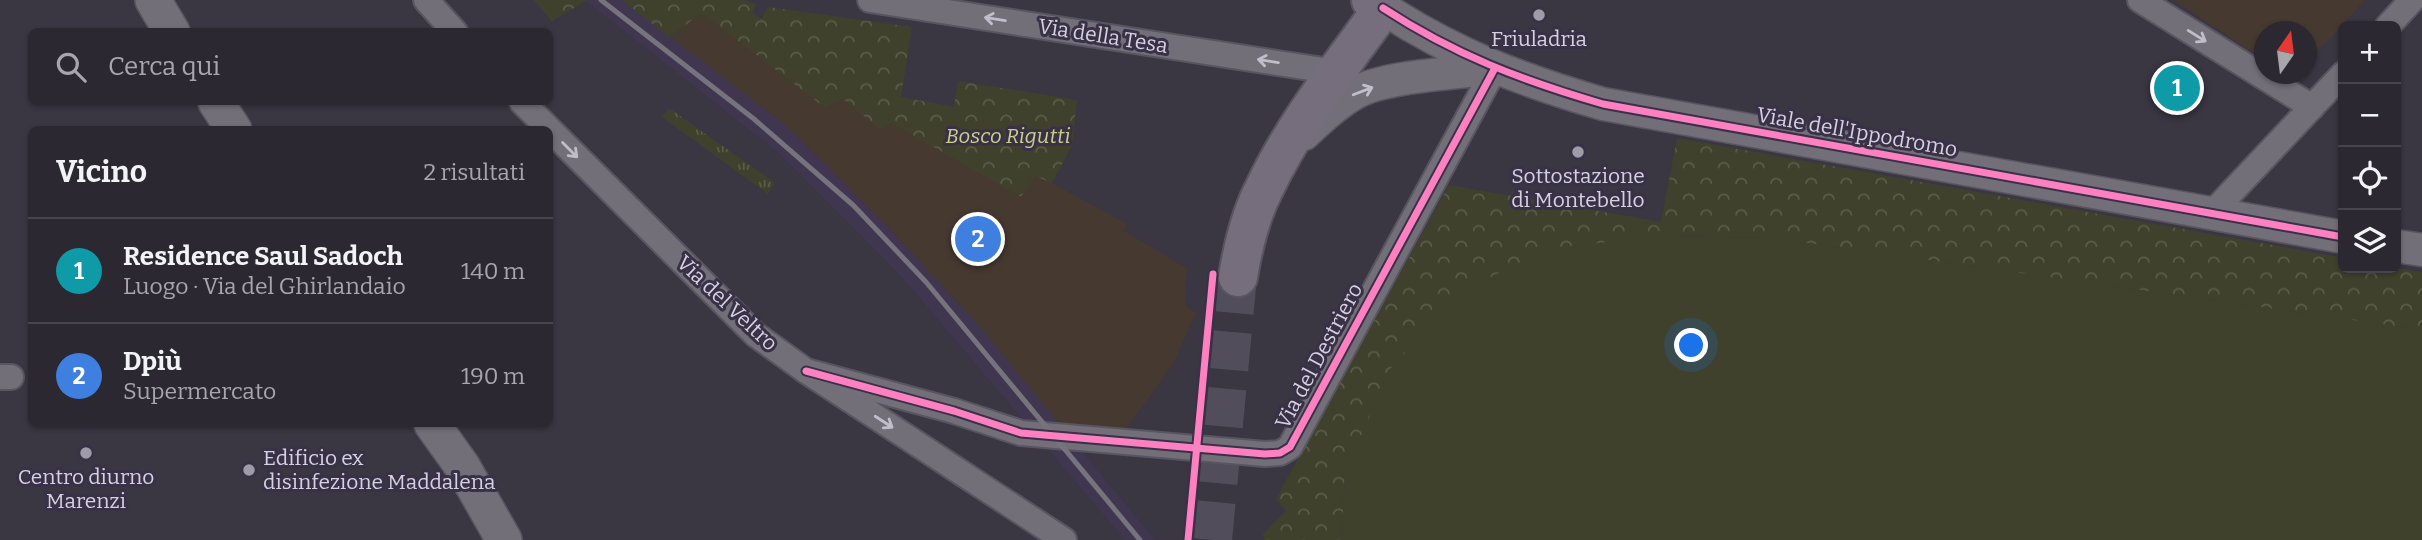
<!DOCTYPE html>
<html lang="it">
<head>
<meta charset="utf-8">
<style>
  :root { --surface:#2c2832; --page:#38343e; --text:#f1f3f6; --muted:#a6a6ac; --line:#48444d; --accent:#9f9ba8 }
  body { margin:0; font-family:Bitter,serif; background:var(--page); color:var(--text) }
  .controls { position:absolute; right:21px; top:21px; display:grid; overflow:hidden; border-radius:10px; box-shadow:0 2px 5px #0004 }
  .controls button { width:63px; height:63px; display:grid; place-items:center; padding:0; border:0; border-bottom:2px solid var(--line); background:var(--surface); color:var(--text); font:35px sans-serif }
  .compass { position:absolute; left:2254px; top:21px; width:63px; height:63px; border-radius:50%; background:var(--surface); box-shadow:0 2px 5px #0004; rotate:14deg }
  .you { position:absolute; left:1692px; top:346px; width:24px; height:24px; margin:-18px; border:5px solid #fff; border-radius:50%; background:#1a73e8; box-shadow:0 0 0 10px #1a73e833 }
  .badge { display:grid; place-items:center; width:46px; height:46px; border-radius:50%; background:var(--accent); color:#fff; font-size:23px; font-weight:700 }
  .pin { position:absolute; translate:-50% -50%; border:4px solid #fff; box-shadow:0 2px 7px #0006 }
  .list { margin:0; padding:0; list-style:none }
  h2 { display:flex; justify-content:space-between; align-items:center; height:91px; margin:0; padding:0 28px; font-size:30px }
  h2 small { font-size:23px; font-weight:400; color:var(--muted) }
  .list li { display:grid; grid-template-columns:46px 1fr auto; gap:21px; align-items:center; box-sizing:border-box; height:105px; padding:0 28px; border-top:2px solid var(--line) }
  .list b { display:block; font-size:26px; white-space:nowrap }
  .list p { margin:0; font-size:23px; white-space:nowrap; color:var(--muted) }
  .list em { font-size:23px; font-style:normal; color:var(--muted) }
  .icon { flex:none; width:38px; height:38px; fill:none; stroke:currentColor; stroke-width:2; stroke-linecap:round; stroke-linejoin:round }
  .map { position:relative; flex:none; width:2422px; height:540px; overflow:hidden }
  .search { position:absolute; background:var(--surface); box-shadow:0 2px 5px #0004; left:28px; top:28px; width:525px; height:77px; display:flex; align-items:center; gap:18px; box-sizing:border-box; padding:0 24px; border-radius:10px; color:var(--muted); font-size:26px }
  .panel { position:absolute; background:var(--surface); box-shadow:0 2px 5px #0004; left:28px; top:126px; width:525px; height:301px; border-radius:10px }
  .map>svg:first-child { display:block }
  .commercial { fill:#463930 }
  .built { fill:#403650 }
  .grass { fill:url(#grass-tufts) }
  .forest { fill:url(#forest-crowns) }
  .pitch { fill:#40412c }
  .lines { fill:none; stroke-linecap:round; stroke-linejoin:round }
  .primary-tunnel { stroke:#514d5a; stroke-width:38; stroke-dasharray:38 19; stroke-linecap:butt }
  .minor-casing { stroke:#595560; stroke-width:28 }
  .tertiary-casing { stroke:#595560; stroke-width:35 }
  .secondary-casing { stroke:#595560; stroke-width:38 }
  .primary-casing { stroke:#595560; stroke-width:42 }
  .minor { stroke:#726f79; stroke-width:24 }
  .tertiary { stroke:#726f79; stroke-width:32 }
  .secondary { stroke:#726f79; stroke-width:35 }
  .primary { stroke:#766d7d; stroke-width:38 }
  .rail { stroke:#76737d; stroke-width:5 }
  .cycleway-casing { stroke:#393147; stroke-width:11 }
  .cycleway { stroke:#ff80c0; stroke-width:7 }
  .oneway { stroke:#c2bdcb }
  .poi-dot { fill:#9f9ba8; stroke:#393147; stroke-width:2.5 }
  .labels { text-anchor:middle; stroke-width:6; stroke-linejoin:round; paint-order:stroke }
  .street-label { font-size:21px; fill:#d6d1df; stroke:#393147 }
  .poi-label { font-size:21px; fill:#d6d1df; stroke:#393147 }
  .park-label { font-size:21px; font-style:italic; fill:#cbd086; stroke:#393147 }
</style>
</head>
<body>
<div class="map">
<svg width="2422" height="540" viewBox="0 0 2422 540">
  <defs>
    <pattern id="grass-tufts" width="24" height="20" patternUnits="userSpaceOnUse" patternTransform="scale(1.75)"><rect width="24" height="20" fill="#40412c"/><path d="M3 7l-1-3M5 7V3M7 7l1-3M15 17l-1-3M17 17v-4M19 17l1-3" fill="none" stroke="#5b5b4a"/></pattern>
    <pattern id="forest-crowns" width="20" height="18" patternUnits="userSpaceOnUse" patternTransform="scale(1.75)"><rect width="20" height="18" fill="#40412c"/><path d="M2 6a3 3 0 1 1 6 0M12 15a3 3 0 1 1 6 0" fill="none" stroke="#5b5b4a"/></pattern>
  </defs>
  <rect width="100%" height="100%" fill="#3a3642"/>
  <g class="commercial">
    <polygon points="2174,0 2365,0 2330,39 2307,59 2306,32 2264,32 2264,60"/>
    <polygon points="702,13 824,107 843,99 881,129 890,121 1021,197 1035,176 1052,183 1127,224 1124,231 1187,268 1185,301 1188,308 1196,313 1173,364 1126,429 1059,424 975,321 881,220 783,123 669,37"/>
  </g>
  <polygon class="built" points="585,0 622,0 783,123 881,220 975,321 1155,540 1125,540 901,276 779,153"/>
  <polygon class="grass" points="669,108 775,183 768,194 662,117"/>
  <g class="forest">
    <polygon points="534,0 585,0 586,1 552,21"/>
    <polygon points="622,0 744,0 756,4 753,13 762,19 768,7 912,27 901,97 954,107 958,81 1077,100 1072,145 1052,183 1035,176 1021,197 890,122 881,130 843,99 824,107 702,13 669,37"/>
    <polygon points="1677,138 2343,258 2343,268 2396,268 2422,272 2422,330 1771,238 1664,236 1345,472 1342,540 1264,540 1263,534 1286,511 1276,499 1449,185 1661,222"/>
  </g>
  <polygon class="pitch" points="1664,236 1771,238 2422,330 2422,540 1342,540 1345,472 1391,368 1463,290 1552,248"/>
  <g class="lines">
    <polyline class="primary-tunnel" points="1213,540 1238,277"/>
    <defs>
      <g id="minor">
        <polyline points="426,0 455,32"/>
        <polyline points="870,0 1336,72"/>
        <polyline points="2140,0 2312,107"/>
        <polyline points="2388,26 2412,0"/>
        <polyline points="522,102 756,335 806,371 1064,540"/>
        <polyline points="2211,214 2343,74"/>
        <polyline points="806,371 954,411 1021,433 1265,454 1280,453 1290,447 1495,68"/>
        <polyline points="0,377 11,377"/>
      </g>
      <g id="tertiary">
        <path d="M 1383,8 C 1455,55 1521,80 1603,104 L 2343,237"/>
        <path d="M 1304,134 C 1320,119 1336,104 1355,93 C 1383,76 1460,73 1495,68"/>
        <polyline points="2396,246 2422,250"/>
      </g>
      <g id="secondary">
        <polyline points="153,0 172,32"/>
        <polyline points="216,102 234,130"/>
        <polyline points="432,424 462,466 504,540"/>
      </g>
      <path id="primary" d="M 1238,277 C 1243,246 1250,216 1264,189 C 1295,123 1341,66 1383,8 L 1371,0"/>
    </defs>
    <use href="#minor" class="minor-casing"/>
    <use href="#tertiary" class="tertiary-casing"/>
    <use href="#secondary" class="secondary-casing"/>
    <use href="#primary" class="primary-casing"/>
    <use href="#minor" class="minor"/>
    <use href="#tertiary" class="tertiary"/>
    <use href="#secondary" class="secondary"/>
    <use href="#primary" class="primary"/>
    <polyline class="rail" points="601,0 754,119 853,205 926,282 1140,540"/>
    <defs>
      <g id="cycleway">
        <path d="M 1383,8 C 1455,55 1521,80 1603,104 L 2343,237"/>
        <polyline points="806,371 954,411 1021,433 1265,454 1280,453 1290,447 1495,68"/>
        <polyline points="1188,540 1213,274"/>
      </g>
    </defs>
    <use href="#cycleway" class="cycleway-casing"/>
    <use href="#cycleway" class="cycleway"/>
  </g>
  <defs><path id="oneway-shaft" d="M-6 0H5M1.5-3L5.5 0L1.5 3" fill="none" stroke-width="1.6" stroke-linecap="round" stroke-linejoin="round" transform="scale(1.75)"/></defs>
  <g class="oneway">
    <use href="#oneway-shaft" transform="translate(995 19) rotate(-171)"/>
    <use href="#oneway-shaft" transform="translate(2197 36) rotate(32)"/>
    <use href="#oneway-shaft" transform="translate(1268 61) rotate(-171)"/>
    <use href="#oneway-shaft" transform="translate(1363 91) rotate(-21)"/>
    <use href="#oneway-shaft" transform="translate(570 150) rotate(45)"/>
    <use href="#oneway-shaft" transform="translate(884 422) rotate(33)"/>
  </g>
  <g class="poi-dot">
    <circle cx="1539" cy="15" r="7"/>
    <circle cx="1578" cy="152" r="7"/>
    <circle cx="86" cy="453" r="7"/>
    <circle cx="249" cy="470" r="7"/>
  </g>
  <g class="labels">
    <g class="street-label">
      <text transform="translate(1103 36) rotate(9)" y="7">Via della Tesa</text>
      <text transform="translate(1857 132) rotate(10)" y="7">Viale dell'Ippodromo</text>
      <text transform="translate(727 303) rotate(43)" y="7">Via del Veltro</text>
      <text transform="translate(1319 356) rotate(-62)" y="7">Via del Destriero</text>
    </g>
    <g class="poi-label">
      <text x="1539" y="46">Friuladria</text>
      <text x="1578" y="183">Sottostazione<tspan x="1578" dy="24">di Montebello</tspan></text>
      <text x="263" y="465" text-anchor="start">Edificio ex<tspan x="263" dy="24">disinfezione Maddalena</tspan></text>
      <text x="86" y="484">Centro diurno<tspan x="86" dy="24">Marenzi</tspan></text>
    </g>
    <g class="park-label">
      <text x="1008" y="143">Bosco Rigutti</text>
    </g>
  </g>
</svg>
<div class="controls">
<button>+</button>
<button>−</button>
<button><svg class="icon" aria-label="locate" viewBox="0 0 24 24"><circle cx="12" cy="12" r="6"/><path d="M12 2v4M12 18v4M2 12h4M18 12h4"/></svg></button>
<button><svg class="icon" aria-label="layers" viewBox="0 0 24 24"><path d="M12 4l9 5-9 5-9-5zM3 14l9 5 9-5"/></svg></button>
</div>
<svg class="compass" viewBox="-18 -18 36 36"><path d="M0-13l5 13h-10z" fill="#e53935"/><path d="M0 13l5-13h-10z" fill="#a6a6ac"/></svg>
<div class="you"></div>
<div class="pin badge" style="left:2177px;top:88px;background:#0f9aa8">1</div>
<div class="pin badge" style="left:978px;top:239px;background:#3f7fe0">2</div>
<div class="search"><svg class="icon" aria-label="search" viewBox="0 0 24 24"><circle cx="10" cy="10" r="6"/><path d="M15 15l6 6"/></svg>Cerca qui</div>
<section class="panel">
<h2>Vicino<small>2 risultati</small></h2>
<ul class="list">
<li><span class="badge" style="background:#0f9aa8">1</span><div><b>Residence Saul Sadoch</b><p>Luogo · Via del Ghirlandaio</p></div><em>140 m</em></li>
<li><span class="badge" style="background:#3f7fe0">2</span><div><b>Dpiù</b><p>Supermercato</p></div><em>190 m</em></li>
</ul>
</section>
</div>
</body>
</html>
